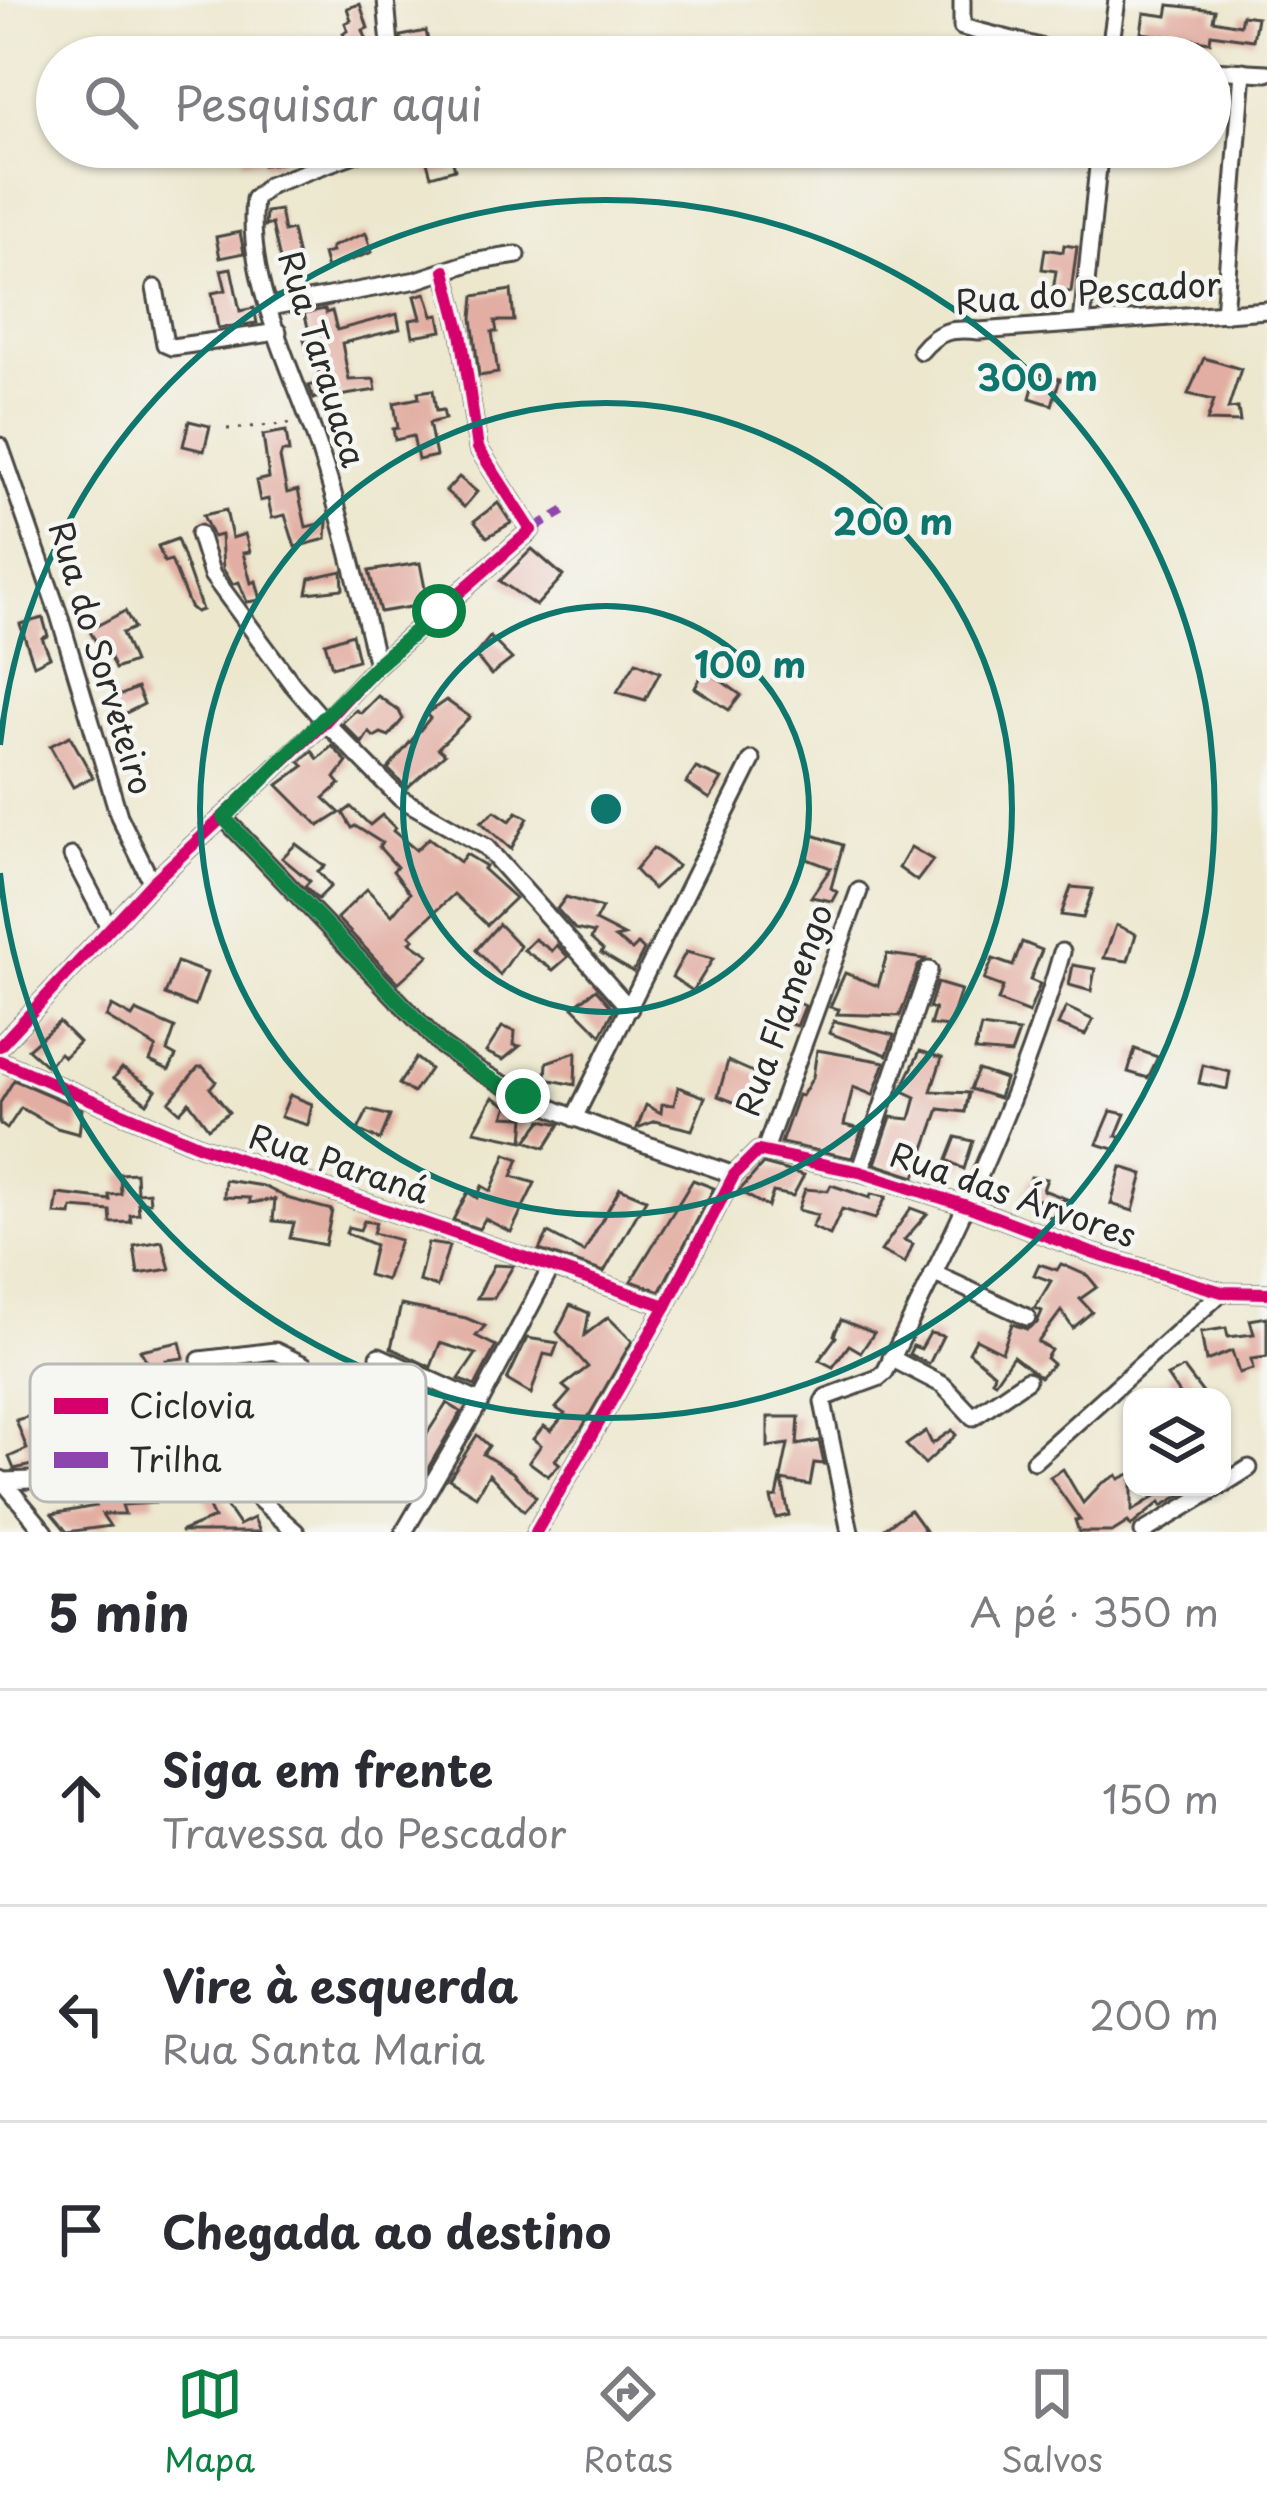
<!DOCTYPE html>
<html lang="pt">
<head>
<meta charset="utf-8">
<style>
  :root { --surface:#fff; --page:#f7f7f7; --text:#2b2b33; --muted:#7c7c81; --line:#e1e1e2; --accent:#0b8043 }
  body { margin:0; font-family:"Playpen Sans",sans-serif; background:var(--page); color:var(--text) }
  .controls { position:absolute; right:36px; bottom:36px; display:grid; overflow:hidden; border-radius:24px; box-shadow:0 3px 9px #0004 }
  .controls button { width:108px; height:108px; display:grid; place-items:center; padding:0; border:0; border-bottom:3px solid var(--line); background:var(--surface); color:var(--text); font:60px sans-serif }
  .stop { position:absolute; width:36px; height:36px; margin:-27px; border:9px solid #0b8043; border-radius:50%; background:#fff }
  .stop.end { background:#0b8043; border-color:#fff; box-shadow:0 3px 12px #0008 }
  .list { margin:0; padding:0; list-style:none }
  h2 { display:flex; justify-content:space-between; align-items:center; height:156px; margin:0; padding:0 48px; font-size:51px }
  h2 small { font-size:39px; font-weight:400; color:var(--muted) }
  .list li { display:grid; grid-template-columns:78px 1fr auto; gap:36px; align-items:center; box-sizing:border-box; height:216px; padding:0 48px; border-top:3px solid var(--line) }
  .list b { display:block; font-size:45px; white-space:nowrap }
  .list p { margin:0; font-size:39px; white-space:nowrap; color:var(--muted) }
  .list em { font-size:39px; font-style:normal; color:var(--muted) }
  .icon { flex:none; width:66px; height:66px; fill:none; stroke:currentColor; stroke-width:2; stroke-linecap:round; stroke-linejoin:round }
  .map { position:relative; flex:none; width:1267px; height:1532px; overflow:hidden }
  .search { position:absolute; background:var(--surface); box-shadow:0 3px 9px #0004; left:36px; right:36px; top:36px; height:132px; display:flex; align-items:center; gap:30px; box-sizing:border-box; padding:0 42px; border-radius:66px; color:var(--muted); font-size:45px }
  .sheet { height:804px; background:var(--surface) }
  nav { display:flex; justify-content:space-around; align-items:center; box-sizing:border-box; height:168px; border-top:3px solid var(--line); background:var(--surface); font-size:33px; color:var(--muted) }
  nav a { display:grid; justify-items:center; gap:6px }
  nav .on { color:var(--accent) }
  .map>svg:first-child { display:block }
  .building { fill:#e2ada2 }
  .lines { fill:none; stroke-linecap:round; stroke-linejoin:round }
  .minor-casing { stroke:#484743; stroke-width:21 }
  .path { stroke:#484743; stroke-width:3; stroke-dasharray:3 9; stroke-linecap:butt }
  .minor { stroke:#fff; stroke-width:15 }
  .quiet { stroke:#8e44ad; stroke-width:9; stroke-dasharray:18 9; stroke-linecap:butt }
  .cycleway-casing { stroke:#f6f6f2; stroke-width:20 }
  .cycleway { stroke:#d6006c; stroke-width:12 }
  .route { stroke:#0b8043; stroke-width:15 }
  .ring { fill:none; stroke:#0f766e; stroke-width:6 }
  .labels { text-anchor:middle; stroke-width:9; stroke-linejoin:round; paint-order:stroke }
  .street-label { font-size:33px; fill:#2b2b2b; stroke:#f6f6f2 }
  .key { fill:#f6f6f2; stroke:#b9b9b6; stroke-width:3 }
  .key-label { font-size:33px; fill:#2b2b2b }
  .centre { fill:#0f766e; stroke:#f6f6f2; stroke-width:6 }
  .ring-label { font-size:36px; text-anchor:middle; font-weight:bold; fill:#0f766e; stroke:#f6f6f2; stroke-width:9; stroke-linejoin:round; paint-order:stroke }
</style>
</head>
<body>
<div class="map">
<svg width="1267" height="1532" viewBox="0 0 1267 1532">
  <rect width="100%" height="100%" fill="#f6f6f2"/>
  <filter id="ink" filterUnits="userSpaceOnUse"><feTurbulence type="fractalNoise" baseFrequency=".00833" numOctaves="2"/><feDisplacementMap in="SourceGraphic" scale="24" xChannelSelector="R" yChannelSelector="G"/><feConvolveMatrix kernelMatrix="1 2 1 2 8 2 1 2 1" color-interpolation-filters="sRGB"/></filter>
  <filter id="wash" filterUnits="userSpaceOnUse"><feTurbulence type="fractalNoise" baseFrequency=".004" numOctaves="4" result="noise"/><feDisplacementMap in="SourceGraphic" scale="48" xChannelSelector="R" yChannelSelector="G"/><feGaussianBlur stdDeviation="2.7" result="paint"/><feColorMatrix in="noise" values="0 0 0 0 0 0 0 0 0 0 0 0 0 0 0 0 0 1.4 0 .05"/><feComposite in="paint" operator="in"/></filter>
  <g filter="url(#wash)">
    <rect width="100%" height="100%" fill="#ece7cd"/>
    <g id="blocks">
      <g class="building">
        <polygon points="360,4 368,28 363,30 370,49 352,56 343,33 348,31 345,23 351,20 347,8"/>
        <polygon points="1169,5 1215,10 1213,20 1240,25 1242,15 1257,17 1253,40 1211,34 1210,42 1183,38 1182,44 1163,41 1164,36 1141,33 1144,13 1167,16"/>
        <polygon points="426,31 430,51 403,56 401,36"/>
        <polygon points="241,147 280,147 281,163 263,165 262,159 243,161"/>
        <polygon points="449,148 455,169 431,176 425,155"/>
        <polygon points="280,210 284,232 292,230 299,262 295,262 299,279 285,283 272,224 265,226 266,212"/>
        <polygon points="240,232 244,253 220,258 216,237"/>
        <polygon points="366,233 372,252 327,269 323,254 332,252 331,247"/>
        <polygon points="1064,245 1077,247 1071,292 1053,291 1056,271 1042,269 1045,249 1063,252"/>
        <polygon points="231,268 240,311 254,308 257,323 218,328 212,293 226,290 221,270"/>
        <polygon points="511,290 514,321 495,321 497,332 492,332 498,373 479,376 472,318 474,296"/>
        <polygon points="426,293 433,316 439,315 442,331 413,336 410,320 421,318 415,296"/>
        <polygon points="325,309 326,313 332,311 337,330 397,314 400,329 342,343 349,380 374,379 376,390 339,396 338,390 314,399 309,386 321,382 315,354 308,356 304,339 311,338 304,313"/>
        <polygon points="1204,358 1241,369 1228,409 1238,408 1240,422 1207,421 1214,400 1188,394"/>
        <polygon points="1037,373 1060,379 1052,405 1030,398"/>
        <polygon points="433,390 436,411 443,410 445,419 429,423 436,456 418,460 413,436 395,440 393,429 398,428 394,403 419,398 418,392"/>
        <polygon points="189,421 210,426 204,451 183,446"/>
        <polygon points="286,431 289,452 282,452 280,458 287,493 298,490 306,527 327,522 326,539 295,547 285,515 272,518 268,499 260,501 256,481 269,478 263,435"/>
        <polygon points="459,477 477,492 464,507 446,491"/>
        <polygon points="498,503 511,523 487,537 474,521"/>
        <polygon points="226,510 232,538 245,534 250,552 243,553 251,583 256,581 261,600 247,602 239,582 233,584 223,569 221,535 213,537 203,515"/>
        <polygon points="177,539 202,610 196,612 190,607 171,560 164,562 158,546"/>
        <polygon points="532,549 563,576 536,606 500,581"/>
        <polygon points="420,563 428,604 380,612 369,571"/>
        <polygon points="342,571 343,589 307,593 310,578"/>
        <polygon points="125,611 134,628 122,633 134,662 115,669 103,642 98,645 89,630"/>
        <polygon points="43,618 48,636 42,638 50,657 34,665 20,624"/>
        <polygon points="352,634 358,660 332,667 325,643"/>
        <polygon points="490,637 512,659 491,675 475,655"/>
        <polygon points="636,662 660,672 645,700 617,692"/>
        <polygon points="705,669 741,695 729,710 695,688"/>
        <polygon points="137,688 144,704 118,717 110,700"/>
        <polygon points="378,696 399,711 403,719 389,736 381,733 374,737 369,732 362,743 342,723 356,710 361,713"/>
        <polygon points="446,700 470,717 438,748 445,754 407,788 388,769 430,718 426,714"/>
        <polygon points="70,736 93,777 73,787 50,746"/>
        <polygon points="332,746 347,762 335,778 340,784 324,798 340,813 319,826 278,785 304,766 300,762 312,751 318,759"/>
        <polygon points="696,768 722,779 710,799 686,783"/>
        <polygon points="351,807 370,825 382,815 395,828 393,831 416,850 429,838 460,862 466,854 486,866 483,869 515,898 487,925 454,894 410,935 414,939 410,942 429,955 398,983 337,918 367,889 392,915 410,893 393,871 397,867 379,847 382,843 355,826 352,828 343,813"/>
        <polygon points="495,811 510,821 517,812 528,818 511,849 481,822"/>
        <polygon points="813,835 843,845 831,888 837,892 832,901 811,897 831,868 807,859"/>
        <polygon points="296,844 325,866 318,871 331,886 318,899 305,886 310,881 282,858"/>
        <polygon points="911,847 933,860 917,881 899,868"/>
        <polygon points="653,848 678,866 653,889 635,870"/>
        <polygon points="1071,887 1093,889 1083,918 1061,915"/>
        <polygon points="566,897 602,908 595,921 624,936 615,938 632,950 638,944 644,950 633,972 601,953 603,950 591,939 594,933 575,929 557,909"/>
        <polygon points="499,924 520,946 500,975 476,950"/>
        <polygon points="1116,925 1136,934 1128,961 1104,958"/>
        <polygon points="535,939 552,951 557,945 568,957 553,970 524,950"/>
        <polygon points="1022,942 1042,950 1030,980 1040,984 1029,1013 998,1001 1003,987 984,980 993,959 1013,966"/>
        <polygon points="686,952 713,959 693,991 672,977"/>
        <polygon points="887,954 925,959 918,966 900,1016 837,1014 839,1009 830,1007 845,973 878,986"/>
        <polygon points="177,962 207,973 195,1006 165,995"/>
        <polygon points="1073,965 1095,969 1091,991 1069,985"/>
        <polygon points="937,983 961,990 949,1027 930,1025 935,1009 929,1008"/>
        <polygon points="596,989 614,1010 601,1035 573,1007"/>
        <polygon points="779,993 805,1006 797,1026 774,1019"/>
        <polygon points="112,1006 132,1017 136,1011 175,1028 167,1051 176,1056 169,1070 150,1061 156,1047 106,1017"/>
        <polygon points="1066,1007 1093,1020 1085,1035 1058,1025"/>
        <polygon points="834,1021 894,1035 887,1055 829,1033"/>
        <polygon points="59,1022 79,1042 64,1057 60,1053 47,1066 28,1049"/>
        <polygon points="502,1027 515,1031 514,1045 520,1046 503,1060 486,1052"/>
        <polygon points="981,1027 1019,1032 1011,1054 975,1051"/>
        <polygon points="1135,1049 1158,1057 1148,1078 1128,1072"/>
        <polygon points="817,1050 885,1062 873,1095 853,1087 844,1125 862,1129 852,1158 781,1143 798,1095 802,1096 813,1077"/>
        <polygon points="920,1051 942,1058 931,1091 969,1093 965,1112 939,1109 915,1177 875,1164 891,1117 910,1119 916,1097 901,1090"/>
        <polygon points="576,1052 575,1085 546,1079 547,1062"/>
        <polygon points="416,1058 430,1069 413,1093 399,1084"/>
        <polygon points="728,1061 764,1077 749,1108 718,1096"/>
        <polygon points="1203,1065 1230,1072 1227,1089 1199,1083"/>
        <polygon points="198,1067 203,1067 216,1081 210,1088 229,1112 208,1128 189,1102 180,1112 169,1102"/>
        <polygon points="122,1068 156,1090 147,1103 114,1078"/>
        <polygon points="978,1070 1005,1079 999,1098 970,1089"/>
        <polygon points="14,1080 82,1109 79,1134 57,1128 21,1108 7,1129 0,1124 0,1103"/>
        <polygon points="678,1087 705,1097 692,1130 655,1121 637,1128 646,1105 661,1113 662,1104 674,1105"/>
        <polygon points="290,1095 312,1104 308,1125 281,1117"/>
        <polygon points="493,1097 508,1106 504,1116 525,1117 523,1141 474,1131"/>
        <polygon points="368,1110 390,1116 380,1140 358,1130"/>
        <polygon points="1111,1111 1125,1114 1116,1136 1121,1137 1117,1150 1097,1144"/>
        <polygon points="542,1120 560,1124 545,1148 526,1141"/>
        <polygon points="956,1137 973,1141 964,1169 947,1160"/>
        <polygon points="506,1154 519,1159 512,1176 535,1183 511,1232 485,1219 479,1229 453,1220 468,1192 477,1198 482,1186 491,1191"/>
        <polygon points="763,1164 804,1175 793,1196 773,1192 768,1207 739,1191"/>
        <polygon points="1121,1167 1143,1174 1133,1211 1111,1204"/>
        <polygon points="136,1173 137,1193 149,1192 150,1202 138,1203 139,1214 130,1215 131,1222 111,1223 110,1211 72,1208 71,1215 55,1214 58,1194 110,1200 109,1195 121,1194 120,1174"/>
        <polygon points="1031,1177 1047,1179 1043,1190 1067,1199 1060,1201 1053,1217 1036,1215 1040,1200 1022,1199"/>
        <polygon points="225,1180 263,1186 290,1199 332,1210 325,1245 290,1238 294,1223 273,1221 275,1199 250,1203 250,1198 224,1197"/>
        <polygon points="693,1180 714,1188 660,1291 631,1281"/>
        <polygon points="831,1185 870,1198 871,1194 886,1197 875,1219 842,1209 830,1235 812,1227 818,1215 798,1210 805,1189 828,1191"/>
        <polygon points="620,1188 646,1199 604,1272 539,1250 548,1233 584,1252"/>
        <polygon points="911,1208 927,1214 904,1240 913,1244 905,1263 881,1251"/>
        <polygon points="364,1221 376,1223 373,1233 400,1240 386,1280 368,1275 375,1245 346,1233 348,1227 360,1230"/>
        <polygon points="162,1241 170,1269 138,1274 134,1246"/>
        <polygon points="428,1243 449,1246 437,1287 419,1281"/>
        <polygon points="1039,1264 1057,1270 1061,1264 1088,1276 1097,1287 1080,1299 1092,1312 1073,1328 1061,1311 1038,1342 1051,1350 1046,1358 1053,1364 1040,1377 1013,1356 995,1382 992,1380 994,1373 969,1352 976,1339 1002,1352 1012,1324 1027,1329 1037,1323 1042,1311 1035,1308 1051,1281 1034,1275"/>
        <polygon points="494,1265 513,1266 494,1298 477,1298"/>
        <polygon points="401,1305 466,1318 485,1326 476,1336 496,1346 475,1386 459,1379 476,1354 440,1343 431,1367 391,1348"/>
        <polygon points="570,1305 589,1313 585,1335 608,1317 632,1341 582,1428 555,1460 560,1464 548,1476 529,1462 541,1445 533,1439 544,1426 551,1431 565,1414 556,1408 570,1392 563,1386 588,1367 557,1332"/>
        <polygon points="1267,1317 1267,1357 1251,1359 1253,1369 1239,1373 1232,1351 1206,1361 1201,1332 1226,1328 1228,1337 1254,1334 1250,1320"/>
        <polygon points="841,1320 874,1333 861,1352 849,1345 833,1367 819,1360 836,1337 834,1335"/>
        <polygon points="930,1333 943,1336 929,1364 909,1354 913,1346 921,1349"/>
        <polygon points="527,1338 558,1343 553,1356 544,1354 531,1394 507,1380"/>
        <polygon points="180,1342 184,1358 166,1360 167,1374 159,1376 144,1367 147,1361 140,1350"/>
        <polygon points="1184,1368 1206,1397 1181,1397 1167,1376"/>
        <polygon points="447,1403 461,1412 424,1475 407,1464"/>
        <polygon points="59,1408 71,1443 83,1440 86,1454 65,1457 66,1463 42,1467 41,1463 14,1469 9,1457 27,1449 16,1420"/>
        <polygon points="768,1417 799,1417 797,1445 819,1441 824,1464 814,1463 810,1485 782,1480 789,1515 776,1518 771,1498 777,1497 788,1444 768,1447"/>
        <polygon points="952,1430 956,1435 925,1464 906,1445 926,1431 932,1444"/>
        <polygon points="477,1435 489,1446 483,1454 512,1472 536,1497 524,1511 489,1474 476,1496 449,1479"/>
        <polygon points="1063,1469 1083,1503 1101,1484 1117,1475 1119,1479 1132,1473 1132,1511 1157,1495 1154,1489 1195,1487 1162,1506 1160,1502 1131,1526 1128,1522 1112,1532 1079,1532 1075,1520 1080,1520 1050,1477"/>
        <polygon points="154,1487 155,1503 122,1505 125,1514 102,1514 110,1526 67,1532 52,1514 96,1506 96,1490"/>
        <polygon points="200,1488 232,1495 222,1500 239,1525 254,1518 260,1532 180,1532 214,1518"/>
        <polygon points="910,1510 926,1532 879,1532"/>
      </g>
    </g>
  </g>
  <g filter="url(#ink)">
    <use href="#blocks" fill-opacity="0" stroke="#484743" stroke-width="3"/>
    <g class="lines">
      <defs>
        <g id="minor">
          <polyline points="386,0 391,57"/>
          <polyline points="962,0 962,27 1079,57"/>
          <polyline points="1109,57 1117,0"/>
          <polyline points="1210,70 1267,73"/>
          <path d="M 374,147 L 270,185 L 254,199 C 245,288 297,375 322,458 C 344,526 360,596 377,665"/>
          <polyline points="155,288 165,344 172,347 278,332"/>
          <polyline points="269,307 417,280 472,262 517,255"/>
          <polyline points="1224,314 1243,71"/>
          <polyline points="1082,323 1100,147"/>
          <path d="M 921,351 C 938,330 953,328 979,331 L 1267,310"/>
          <polyline points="0,446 59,615 119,816 152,883"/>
          <polyline points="199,534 212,575 293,685 325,722 400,798 486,847 630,1009"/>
          <path d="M 224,818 L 442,1046 C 529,1110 634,1139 734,1175"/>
          <polyline points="72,856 109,927"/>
          <polyline points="0,1046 152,883 325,722 377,665 531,530 478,448 461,333 445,271"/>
          <polyline points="0,1061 200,1146 666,1306"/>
          <polyline points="574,1118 752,760"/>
          <polyline points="765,1150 859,891"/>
          <polyline points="860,1172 929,970"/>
          <polyline points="933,1273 1027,1317"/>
          <polyline points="379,1356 480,1402"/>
          <polyline points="891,1358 943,1385 973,1417 1027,1380"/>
          <polyline points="200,1360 275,1351 304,1365 388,1465 424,1498"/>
          <polyline points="1034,1461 1222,1292"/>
          <polyline points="1,1479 45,1532"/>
          <polyline points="4,1481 218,1473 250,1491 296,1532"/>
          <polyline points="1222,1485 1249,1468"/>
          <polyline points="404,1532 480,1402 552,1266"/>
          <polyline points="536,1532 666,1306 734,1175 758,1151 860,1172 967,1206 1092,1253 1222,1292 1267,1293"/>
          <path d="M 850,1532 L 823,1402 L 826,1397 L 878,1378 L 885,1372 C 953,1237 1021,1098 1062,952"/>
          <polyline points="1143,1532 1218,1487"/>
        </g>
      </defs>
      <use href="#minor" class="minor-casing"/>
      <polyline class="path" points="227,429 295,423"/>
      <use href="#minor" class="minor"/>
      <polyline class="quiet" points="531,530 564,511"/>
      <defs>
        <g id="cycleway">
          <polyline points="0,1046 152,883 325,722 377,665 531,530 478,448 461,333 445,271"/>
          <polyline points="0,1061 200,1146 666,1306"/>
          <polyline points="536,1532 666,1306 734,1175 758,1151 860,1172 967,1206 1092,1253 1222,1292 1267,1293"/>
        </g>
      </defs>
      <use href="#cycleway" class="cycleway-casing"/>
      <use href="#cycleway" class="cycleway"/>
    </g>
  </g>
  <g class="lines" filter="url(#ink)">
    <polyline class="route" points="439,611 377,665 224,818 442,1046 487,1077 523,1096"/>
  </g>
  <g class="ring">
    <circle cx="606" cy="809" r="203"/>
    <circle cx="606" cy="809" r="406"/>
    <path d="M0 745A609 609 0 1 1 0 873"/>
  </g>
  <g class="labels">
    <g class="street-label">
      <text transform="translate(1088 293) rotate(-4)" y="12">Rua do Pescador</text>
      <text transform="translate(322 359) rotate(73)" y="12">Rua Tarauaca</text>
      <text transform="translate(101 658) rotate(73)" y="12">Rua do Sorveteiro</text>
      <text transform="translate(784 1010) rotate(-70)" y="12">Rua Flamengo</text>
      <text transform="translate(339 1164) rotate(18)" y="12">Rua Paraná</text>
      <text transform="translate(1013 1195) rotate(19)" y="12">Rua das Árvores</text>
    </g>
  </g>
  <rect x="30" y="1364" width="396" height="138" rx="18" class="key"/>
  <rect x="54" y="1398" width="54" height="16" fill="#d6006c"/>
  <rect x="54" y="1452" width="54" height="16" fill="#8e44ad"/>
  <g class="key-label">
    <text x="129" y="1418">Ciclovia</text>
    <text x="129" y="1472">Trilha</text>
  </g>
  <circle cx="606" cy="809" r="18" class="centre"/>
  <g class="ring-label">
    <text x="1037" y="391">300 m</text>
    <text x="893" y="535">200 m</text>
    <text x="750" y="678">100 m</text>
  </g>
</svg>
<div class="controls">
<button><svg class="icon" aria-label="layers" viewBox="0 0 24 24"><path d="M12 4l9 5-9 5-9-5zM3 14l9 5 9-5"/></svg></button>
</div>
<div class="stop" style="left:439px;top:611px"></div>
<div class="stop end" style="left:523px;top:1096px"></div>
<div class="search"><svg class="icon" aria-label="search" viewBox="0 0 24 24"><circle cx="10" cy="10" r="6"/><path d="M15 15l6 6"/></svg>Pesquisar aqui</div>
</div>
<section class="sheet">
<h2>5 min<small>A pé · 350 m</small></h2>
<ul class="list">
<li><svg class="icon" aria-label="ahead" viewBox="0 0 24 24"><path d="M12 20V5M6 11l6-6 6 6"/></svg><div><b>Siga em frente</b><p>Travessa do Pescador</p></div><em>150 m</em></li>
<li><svg class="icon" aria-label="left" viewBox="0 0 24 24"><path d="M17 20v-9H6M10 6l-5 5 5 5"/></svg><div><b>Vire à esquerda</b><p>Rua Santa Maria</p></div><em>200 m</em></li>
<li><svg class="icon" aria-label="arrive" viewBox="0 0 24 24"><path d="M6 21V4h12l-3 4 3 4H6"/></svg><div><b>Chegada ao destino</b></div></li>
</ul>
</section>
<nav>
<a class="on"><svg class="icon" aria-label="map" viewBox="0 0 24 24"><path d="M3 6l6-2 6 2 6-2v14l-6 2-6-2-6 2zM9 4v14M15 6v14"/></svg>Mapa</a>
<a><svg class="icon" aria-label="directions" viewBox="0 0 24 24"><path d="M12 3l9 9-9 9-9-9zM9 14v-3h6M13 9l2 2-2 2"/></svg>Rotas</a>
<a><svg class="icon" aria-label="saved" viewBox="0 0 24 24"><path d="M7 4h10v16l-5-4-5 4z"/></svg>Salvos</a>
</nav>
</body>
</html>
